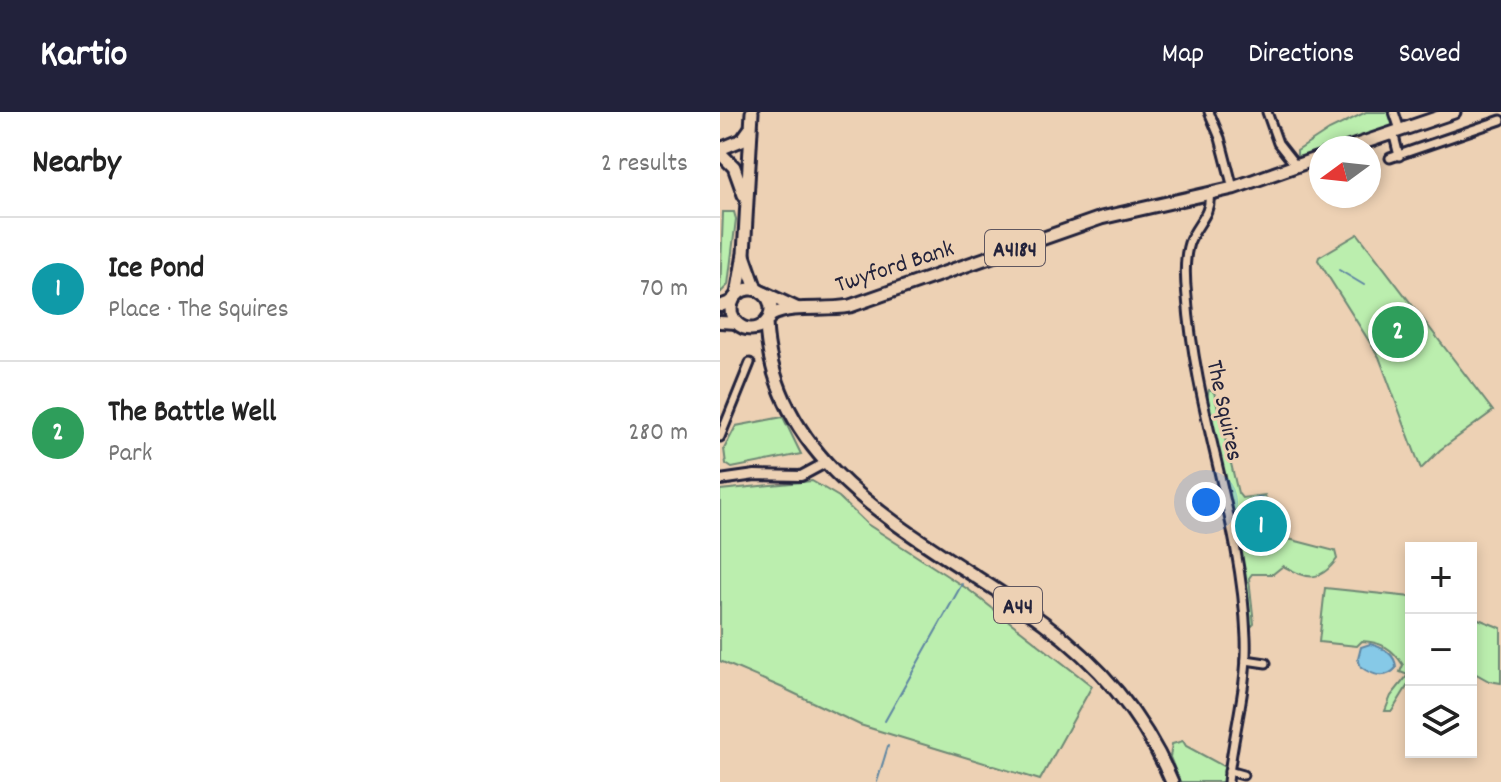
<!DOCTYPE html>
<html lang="en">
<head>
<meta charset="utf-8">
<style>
  :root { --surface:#fff; --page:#f6f6f6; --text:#222; --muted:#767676; --line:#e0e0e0; --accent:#22223b }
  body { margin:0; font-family:Dekko,sans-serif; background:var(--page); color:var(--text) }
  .controls { position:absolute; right:24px; bottom:24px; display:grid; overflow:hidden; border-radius:0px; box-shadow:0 4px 12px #0003 }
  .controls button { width:72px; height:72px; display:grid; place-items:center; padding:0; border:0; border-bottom:2px solid var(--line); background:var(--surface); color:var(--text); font:40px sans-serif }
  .compass { position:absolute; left:589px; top:24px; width:72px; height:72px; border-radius:50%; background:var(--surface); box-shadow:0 4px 12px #0003; rotate:255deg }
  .you { position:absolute; left:486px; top:390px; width:28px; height:28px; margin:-20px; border:6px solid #fff; border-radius:50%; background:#1a73e8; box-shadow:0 0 0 12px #1a73e833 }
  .badge { display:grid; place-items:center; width:52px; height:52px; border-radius:50%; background:var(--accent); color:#fff; font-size:26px; font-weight:700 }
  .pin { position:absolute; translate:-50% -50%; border:4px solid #fff; box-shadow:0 2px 8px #0006 }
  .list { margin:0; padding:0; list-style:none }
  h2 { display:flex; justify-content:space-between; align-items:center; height:104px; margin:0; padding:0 32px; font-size:34px }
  h2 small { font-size:26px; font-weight:400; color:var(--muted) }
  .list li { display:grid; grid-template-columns:52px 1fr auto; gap:24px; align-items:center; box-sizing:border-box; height:144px; padding:0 32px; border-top:2px solid var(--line) }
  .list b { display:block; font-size:30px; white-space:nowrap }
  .list p { margin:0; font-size:26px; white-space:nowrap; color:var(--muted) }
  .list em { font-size:26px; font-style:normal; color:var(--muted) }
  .icon { flex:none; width:44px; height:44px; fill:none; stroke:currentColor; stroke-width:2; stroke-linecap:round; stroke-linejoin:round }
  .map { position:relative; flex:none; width:781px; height:670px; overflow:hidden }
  header { display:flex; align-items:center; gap:48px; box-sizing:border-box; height:112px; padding:0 40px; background:var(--accent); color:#fff }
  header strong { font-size:38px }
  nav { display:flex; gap:44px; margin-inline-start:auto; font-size:28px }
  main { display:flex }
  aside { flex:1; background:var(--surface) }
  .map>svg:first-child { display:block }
  .green { fill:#bbeeae; stroke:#6e8874; stroke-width:2 }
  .water { fill:#86c9e7; stroke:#5e86a2; stroke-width:2 }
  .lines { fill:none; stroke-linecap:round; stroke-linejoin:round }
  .stream { stroke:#5e86a2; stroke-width:2 }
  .minor-casing { stroke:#22223b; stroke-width:13 }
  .tertiary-casing { stroke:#22223b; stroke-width:14 }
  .secondary-casing { stroke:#22223b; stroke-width:16 }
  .primary-casing { stroke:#22223b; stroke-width:17 }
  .trunk-casing { stroke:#22223b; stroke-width:17 }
  .minor { stroke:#edd1b4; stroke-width:7 }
  .tertiary { stroke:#edd1b4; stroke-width:8 }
  .secondary { stroke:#edd1b4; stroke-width:10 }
  .primary { stroke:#edd1b4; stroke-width:11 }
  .trunk { stroke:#edd1b4; stroke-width:11 }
  .labels { text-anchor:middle; stroke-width:6; stroke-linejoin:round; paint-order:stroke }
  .shield { fill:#edd1b4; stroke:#5f565f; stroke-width:2 }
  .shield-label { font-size:22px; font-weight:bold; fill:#22223b }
  .street-label { font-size:24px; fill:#22223b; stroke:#edd1b4 }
</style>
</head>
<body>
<header>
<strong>Kartio</strong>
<nav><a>Map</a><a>Directions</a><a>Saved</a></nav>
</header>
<main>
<aside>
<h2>Nearby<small>2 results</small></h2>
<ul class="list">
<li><span class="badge" style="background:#0f9aa8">1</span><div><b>Ice Pond</b><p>Place · The Squires</p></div><em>70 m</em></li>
<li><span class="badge" style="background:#2e9e5b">2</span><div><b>The Battle Well</b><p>Park</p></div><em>280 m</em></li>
</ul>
</aside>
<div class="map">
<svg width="781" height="670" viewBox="0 0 781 670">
  <rect width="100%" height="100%" fill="#edd1b4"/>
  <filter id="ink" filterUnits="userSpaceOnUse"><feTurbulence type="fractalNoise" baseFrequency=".0125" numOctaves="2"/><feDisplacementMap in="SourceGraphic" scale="16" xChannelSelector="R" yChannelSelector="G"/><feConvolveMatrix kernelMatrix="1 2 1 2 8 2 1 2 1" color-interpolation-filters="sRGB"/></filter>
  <g filter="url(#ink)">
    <g class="green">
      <polygon points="646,0 669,0 674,15 612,36 601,36 601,40 581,46 577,43 577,39 609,18"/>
      <polygon points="3,100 14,100 16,107 8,173 0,181"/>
      <polygon points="638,122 773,299 720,338 701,357 659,245 598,148 599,145"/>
      <path d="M 489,278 L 494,280 L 518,381 L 522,386 L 545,383 L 554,416 L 561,425 L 615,439 L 617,447 C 599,471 588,467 563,454 L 553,462 L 532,462 L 529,466 L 534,512 L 531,515 L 515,412 L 487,286 Z"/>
      <polygon points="63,305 81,342 12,356 6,352 4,337 16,314"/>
      <polygon points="92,369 119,385 147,412 249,478 372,574 320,668 140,613 63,576 0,549 0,378"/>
      <path d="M 605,476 L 691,485 L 691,568 L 672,599 L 665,599 L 671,584 L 688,563 L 680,560 L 683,553 C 673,537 662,530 642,529 L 637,534 L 599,530 Z"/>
      <polygon points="751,504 781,516 781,571 769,569 751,559"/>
      <polygon points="463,629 466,634 505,655 503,670 460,670 450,645 452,632"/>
    </g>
    <g class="water">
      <polygon points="542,385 556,439 541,443 527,389"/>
      <path d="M 650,532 C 662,535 676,542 676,556 C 666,568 652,563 641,555 L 638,547 L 641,535 Z"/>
    </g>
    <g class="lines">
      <g class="stream">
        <polyline points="619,158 644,173"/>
        <polyline points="165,609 242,472"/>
        <polyline points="157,670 168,634"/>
      </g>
      <defs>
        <g id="minor">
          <polyline points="489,0 500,26 513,76"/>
          <polyline points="547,0 558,31 576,54"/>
          <polyline points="674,0 680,18"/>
          <polyline points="673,20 679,44"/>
          <polyline points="670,46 781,8"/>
          <path d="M 489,82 C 492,102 476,112 469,131 C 464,147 465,168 467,185 C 475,300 522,410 526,526 C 528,574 513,622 508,670"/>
          <polyline points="0,325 30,251"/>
          <polyline points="526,548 546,551"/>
          <polyline points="509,659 523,663"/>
        </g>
        <polyline id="tertiary" points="0,368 35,363 81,364 107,350"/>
        <g id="secondary">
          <polyline points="0,194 13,189"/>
          <polyline points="0,210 17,211"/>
        </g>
        <g id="primary">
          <polyline points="628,36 734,0"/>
          <polyline points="44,181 76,196"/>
          <path d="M 51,203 C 75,192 104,199 130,194 L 381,106 L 513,76 L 601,45"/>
        </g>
        <g id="trunk">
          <polyline points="0,37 22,28 30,17"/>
          <polyline points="0,41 14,55 24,83"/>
          <polyline points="24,143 36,177"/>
          <circle cx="31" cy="197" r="20"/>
          <polyline points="17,183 24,142 32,0"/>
          <path d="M 46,211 C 53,367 217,431 324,511 C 381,553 424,604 452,670"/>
        </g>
      </defs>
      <use href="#minor" class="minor-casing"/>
      <use href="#tertiary" class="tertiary-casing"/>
      <use href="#secondary" class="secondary-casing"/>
      <use href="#primary" class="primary-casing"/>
      <use href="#trunk" class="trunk-casing"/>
      <use href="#minor" class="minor"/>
      <use href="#tertiary" class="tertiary"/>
      <use href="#secondary" class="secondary"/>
      <use href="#primary" class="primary"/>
      <use href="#trunk" class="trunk"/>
    </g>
  </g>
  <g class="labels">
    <g class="shield">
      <rect x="265" y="118" width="60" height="36" rx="6"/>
      <rect x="274" y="475" width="48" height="36" rx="6"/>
    </g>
    <g class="shield-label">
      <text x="295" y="144">A4184</text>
      <text x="298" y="501">A44</text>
    </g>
    <g class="street-label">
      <text transform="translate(174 153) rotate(-18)" y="8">Twyford Bank</text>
      <text transform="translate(506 298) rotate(78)" y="8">The Squires</text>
    </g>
  </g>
</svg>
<div class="controls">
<button>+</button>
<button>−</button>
<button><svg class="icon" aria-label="layers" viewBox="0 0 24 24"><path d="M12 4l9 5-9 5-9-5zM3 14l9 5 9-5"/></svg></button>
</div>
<svg class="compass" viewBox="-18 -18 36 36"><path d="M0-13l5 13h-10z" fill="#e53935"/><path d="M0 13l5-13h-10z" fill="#767676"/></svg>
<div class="you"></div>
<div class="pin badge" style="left:541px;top:414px;background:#0f9aa8">1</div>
<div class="pin badge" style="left:678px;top:220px;background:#2e9e5b">2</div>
</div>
</main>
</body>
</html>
